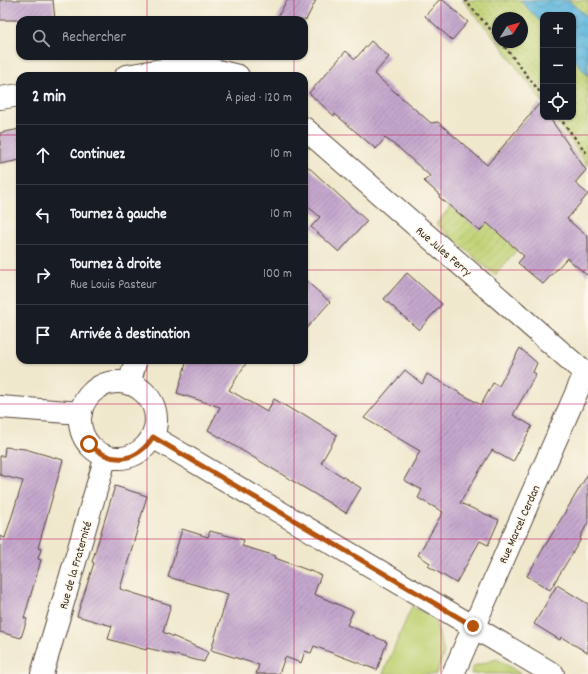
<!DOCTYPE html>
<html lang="fr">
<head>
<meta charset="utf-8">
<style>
  :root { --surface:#171b24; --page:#242831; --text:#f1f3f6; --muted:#9ea1a6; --line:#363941 }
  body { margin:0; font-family:Dekko,sans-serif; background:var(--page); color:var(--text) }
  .controls { position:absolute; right:12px; top:12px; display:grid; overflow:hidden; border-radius:8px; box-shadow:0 1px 3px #0004 }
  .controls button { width:36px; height:36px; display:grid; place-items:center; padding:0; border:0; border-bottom:1px solid var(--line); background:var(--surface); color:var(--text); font:20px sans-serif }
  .compass { position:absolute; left:492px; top:12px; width:36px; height:36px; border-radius:50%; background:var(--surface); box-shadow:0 1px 3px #0004; rotate:53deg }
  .stop { position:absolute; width:12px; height:12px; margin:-9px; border:3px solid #b45309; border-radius:50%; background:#fff }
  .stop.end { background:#b45309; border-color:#fff; box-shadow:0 1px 4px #0008 }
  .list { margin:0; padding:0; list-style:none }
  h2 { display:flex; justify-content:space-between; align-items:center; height:52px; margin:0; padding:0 16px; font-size:17px }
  h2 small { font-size:13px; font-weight:400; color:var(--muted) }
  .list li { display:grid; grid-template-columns:26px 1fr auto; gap:12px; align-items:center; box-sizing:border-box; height:60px; padding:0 16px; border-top:1px solid var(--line) }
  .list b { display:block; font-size:15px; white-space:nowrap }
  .list p { margin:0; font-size:13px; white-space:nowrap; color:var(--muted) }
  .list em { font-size:13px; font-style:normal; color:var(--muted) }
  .icon { flex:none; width:22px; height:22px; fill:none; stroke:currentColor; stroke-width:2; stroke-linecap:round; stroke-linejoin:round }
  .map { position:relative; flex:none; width:588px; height:674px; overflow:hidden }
  .search { position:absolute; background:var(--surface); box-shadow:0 1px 3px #0004; left:16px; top:16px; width:292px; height:44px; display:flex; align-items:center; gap:10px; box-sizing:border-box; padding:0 14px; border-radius:12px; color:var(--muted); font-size:15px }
  .panel { position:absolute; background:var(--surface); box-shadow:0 1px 3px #0004; left:16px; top:72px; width:292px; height:292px; border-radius:12px }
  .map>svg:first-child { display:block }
  .grass { fill:#c0d173; stroke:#7e7e48 }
  .park { fill:url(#park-dots); stroke:#7e7e48; fill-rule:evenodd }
  .garden { fill:url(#garden-furrows); stroke:#7e7e48 }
  .water { fill:url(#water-waves); stroke:#4c707c }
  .building { fill:url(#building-hatch) }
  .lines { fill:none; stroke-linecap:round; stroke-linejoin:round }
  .minor-casing { stroke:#564638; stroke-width:24 }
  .path { stroke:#564638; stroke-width:2.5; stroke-dasharray:3 3; stroke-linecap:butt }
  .minor { stroke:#fff; stroke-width:22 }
  .route { stroke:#b45309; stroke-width:5 }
  .grid { fill:none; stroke:#c2185b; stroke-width:1; stroke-opacity:0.55 }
  .labels { text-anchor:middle; stroke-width:3.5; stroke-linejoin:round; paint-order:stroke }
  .street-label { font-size:12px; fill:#3b2a1e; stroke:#fbf7ec }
</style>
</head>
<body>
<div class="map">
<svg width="588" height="674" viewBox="0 0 588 674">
  <defs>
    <pattern id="park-dots" width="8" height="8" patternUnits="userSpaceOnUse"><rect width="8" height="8" fill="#c0d173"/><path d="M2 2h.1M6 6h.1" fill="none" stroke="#a6b463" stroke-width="1.8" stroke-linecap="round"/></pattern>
    <pattern id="garden-furrows" width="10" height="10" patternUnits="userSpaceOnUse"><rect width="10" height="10" fill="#c0d173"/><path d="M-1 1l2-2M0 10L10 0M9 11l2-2" fill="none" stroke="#a6b463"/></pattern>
    <pattern id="water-waves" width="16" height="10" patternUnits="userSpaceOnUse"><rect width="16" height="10" fill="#5eb6db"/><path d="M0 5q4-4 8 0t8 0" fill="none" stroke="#4f94b1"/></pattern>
    <pattern id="building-hatch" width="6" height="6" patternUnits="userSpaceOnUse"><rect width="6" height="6" fill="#c5a7cd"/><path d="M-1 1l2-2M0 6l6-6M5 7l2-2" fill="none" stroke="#a188a6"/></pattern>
  </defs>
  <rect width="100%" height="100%" fill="#fbf7ec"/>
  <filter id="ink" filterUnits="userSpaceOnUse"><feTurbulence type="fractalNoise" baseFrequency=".025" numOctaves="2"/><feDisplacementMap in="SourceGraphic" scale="8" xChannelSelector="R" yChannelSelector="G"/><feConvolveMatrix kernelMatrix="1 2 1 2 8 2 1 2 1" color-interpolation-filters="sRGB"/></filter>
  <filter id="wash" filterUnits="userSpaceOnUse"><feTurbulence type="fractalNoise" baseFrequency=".012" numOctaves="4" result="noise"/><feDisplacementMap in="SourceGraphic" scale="16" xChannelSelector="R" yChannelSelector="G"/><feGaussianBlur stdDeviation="0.9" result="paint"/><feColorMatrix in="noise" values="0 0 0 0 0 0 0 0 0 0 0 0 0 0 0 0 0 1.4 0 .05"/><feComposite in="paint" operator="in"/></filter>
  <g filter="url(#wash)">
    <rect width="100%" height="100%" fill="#f0e8cd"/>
    <g class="grass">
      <polygon points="412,606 435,619 444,653 436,674 383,674"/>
      <polygon points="497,659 521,674 471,674 474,666"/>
    </g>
    <path class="park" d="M 462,0 L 588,0 L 588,166 L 553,117 L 573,117 L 573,15 L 543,15 L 543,103 L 502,47 L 468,6 ZM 498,18 L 522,18 L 522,42 L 498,42 Z"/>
    <polygon class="garden" points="539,104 543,109 543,117 549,117 586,170 495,275 436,224"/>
    <polygon class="water" points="520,0 568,0 588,17 588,76 573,58 573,15 543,15 543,25"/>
    <g id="blocks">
      <g class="building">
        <polygon points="0,0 53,0 55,20 0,20"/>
        <polygon points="287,0 316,0 306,20 276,20"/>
        <polygon points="439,0 443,0 468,22 452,40 425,16"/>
        <polygon points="371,41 389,57 374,74 431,123 438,122 487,165 539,104 543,109 543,117 549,117 586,170 575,183 588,194 567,219 588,237 588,276 567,258 543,284 518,263 524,256 487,223 480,231 439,197 440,195 424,181 430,176 400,149 385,138 376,149 335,114 334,116 309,93 346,51 355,59"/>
        <polygon points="20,129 20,160 0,164 0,133"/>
        <polygon points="304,163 367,221 339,252 311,227 320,217 304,203"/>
        <polygon points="407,273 442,304 419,330 384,299"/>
        <polygon points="304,279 330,302 304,331"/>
        <polygon points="520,348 537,363 533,372 536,374 513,415 532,426 513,462 492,450 460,503 499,520 488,545 480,541 456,583 428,566 430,563 418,555 443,512 418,498 422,490 404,480 420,451 364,418 405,370 422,384 427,374 481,405 493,383 499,386"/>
        <polygon points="187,360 248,360 229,390 267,412 274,399 299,414 300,412 337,435 321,463 361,488 346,513 208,430 220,407 177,393"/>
        <polygon points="5,447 25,449 63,460 38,548 41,549 38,559 41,560 24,618 27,619 21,638 0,632 0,536 5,538 23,481 0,475 0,456 4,456"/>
        <polygon points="588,474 588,522 580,538 581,539 550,590 527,576"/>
        <polygon points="115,486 147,496 120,589 171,605 163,632 208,652 204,662 147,648 146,650 108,639 112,626 77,616 94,563 92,562"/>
        <polygon points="182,529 208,537 210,531 244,540 242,546 276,556 275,558 321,575 314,594 353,611 347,625 387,642 377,670 314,646 311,653 305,651 301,663 285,657 279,674 256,674 259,665 211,650 228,594 168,577"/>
        <polygon points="557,585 588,604 588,653 561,637 560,640 534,624"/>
      </g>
    </g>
  </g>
  <g filter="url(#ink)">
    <use href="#blocks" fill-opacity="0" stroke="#564638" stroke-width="1"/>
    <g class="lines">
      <defs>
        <g id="minor">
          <polyline points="126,76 179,67 209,69 238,76"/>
          <polyline points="0,98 20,95"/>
          <polyline points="304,128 585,373 453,674"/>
          <circle cx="118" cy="420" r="38"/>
          <polyline points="129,384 136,360"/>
          <polyline points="0,407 81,413"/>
          <polyline points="153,437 553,674"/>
          <polyline points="42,674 106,456"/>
        </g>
      </defs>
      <use href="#minor" class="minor-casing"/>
      <g class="path">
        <polyline points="465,0 498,38"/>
        <polyline points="501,42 543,96"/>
        <polyline points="559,117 588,155"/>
      </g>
      <use href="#minor" class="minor"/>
    </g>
  </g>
  <g class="lines" filter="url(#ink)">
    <path class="route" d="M 89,444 C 111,465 136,463 153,437 L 473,626"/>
  </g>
  <path class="grid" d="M 147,0 L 147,20M 294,0 L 294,20M 441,0 L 441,674M 147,56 L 147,76M 294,56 L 294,76M 0,135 L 20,135M 304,135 L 588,135M 0,270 L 20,270M 304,270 L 588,270M 147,360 L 147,674M 294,360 L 294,674M 0,404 L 588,404M 0,539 L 588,539"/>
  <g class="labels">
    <g class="street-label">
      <text transform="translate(444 251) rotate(41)" y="4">Rue Jules Ferry</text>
      <text transform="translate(519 524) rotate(-66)" y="4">Rue Marcel Cerdan</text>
      <text transform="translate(75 565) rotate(-74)" y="4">Rue de la Fraternité</text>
    </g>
  </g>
</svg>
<div class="controls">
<button>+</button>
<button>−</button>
<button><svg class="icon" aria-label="locate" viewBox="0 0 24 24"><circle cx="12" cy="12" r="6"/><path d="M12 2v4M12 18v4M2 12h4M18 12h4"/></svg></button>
</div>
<svg class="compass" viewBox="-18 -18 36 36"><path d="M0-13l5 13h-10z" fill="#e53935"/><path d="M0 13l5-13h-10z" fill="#9ea1a6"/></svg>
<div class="stop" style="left:89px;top:444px"></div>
<div class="stop end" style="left:473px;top:626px"></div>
<div class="search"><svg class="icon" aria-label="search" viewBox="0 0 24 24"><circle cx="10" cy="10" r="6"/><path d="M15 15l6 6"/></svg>Rechercher</div>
<section class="panel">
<h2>2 min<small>À pied · 120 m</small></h2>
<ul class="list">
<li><svg class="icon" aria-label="ahead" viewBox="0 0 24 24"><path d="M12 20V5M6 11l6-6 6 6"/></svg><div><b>Continuez</b></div><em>10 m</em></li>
<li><svg class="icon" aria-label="left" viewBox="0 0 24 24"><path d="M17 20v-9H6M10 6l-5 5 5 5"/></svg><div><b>Tournez à gauche</b></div><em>10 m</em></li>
<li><svg class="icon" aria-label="right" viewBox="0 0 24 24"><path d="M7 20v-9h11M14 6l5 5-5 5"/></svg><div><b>Tournez à droite</b><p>Rue Louis Pasteur</p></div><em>100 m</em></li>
<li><svg class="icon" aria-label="arrive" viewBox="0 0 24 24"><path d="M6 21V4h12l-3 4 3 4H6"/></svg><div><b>Arrivée à destination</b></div></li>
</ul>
</section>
</div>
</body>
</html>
